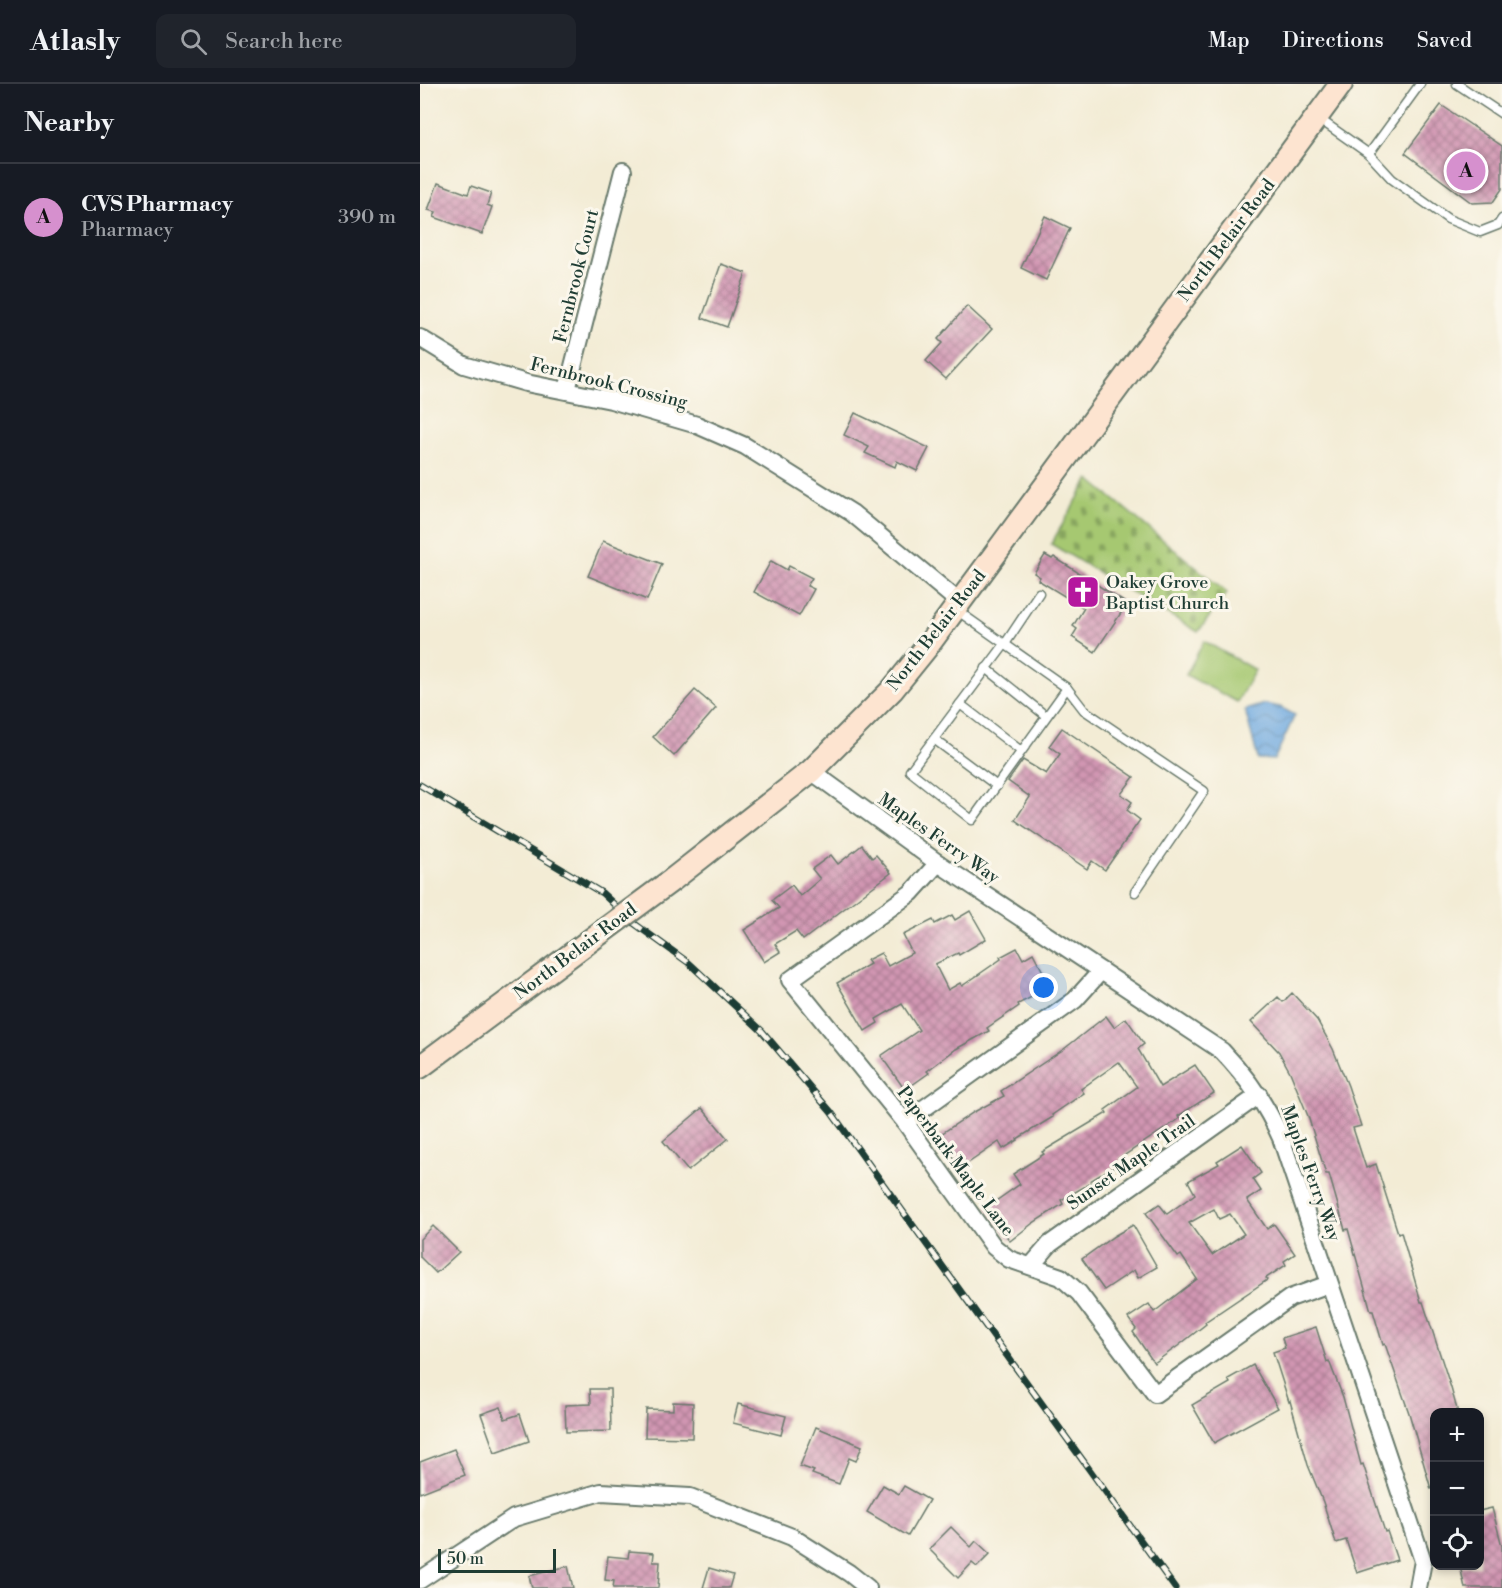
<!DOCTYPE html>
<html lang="en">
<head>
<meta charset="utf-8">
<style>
  :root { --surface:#171b24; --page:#20242c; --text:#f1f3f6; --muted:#9ea1a6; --line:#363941; --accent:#d690ce }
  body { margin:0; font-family:"Libre Bodoni",serif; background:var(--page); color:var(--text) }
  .controls { position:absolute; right:18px; bottom:18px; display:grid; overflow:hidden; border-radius:12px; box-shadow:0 3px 9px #0003 }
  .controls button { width:54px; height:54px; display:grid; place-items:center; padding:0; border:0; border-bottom:2px solid var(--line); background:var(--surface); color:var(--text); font:30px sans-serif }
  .scale { position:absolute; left:18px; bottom:15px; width:118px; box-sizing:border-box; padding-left:6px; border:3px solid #1f3d34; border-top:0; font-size:16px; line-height:21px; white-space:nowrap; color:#1f3d34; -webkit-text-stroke:4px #fbf7ec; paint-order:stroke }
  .you { position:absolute; left:624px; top:904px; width:21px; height:21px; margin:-15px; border:4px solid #fff; border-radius:50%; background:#1a73e8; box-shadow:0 0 0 9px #1a73e833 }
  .badge { display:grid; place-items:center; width:39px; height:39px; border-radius:50%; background:var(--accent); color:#111; font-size:20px; font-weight:700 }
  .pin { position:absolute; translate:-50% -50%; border:3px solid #fff; box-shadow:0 2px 6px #0006 }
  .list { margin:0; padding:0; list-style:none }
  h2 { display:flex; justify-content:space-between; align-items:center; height:78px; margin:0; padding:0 24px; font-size:26px }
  h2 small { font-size:20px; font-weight:400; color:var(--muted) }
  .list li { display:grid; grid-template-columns:39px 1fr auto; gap:18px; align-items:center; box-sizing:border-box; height:108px; padding:0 24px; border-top:2px solid var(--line) }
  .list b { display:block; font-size:22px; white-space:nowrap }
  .list p { margin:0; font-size:20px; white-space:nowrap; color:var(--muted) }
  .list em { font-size:20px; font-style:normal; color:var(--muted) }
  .icon { flex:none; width:33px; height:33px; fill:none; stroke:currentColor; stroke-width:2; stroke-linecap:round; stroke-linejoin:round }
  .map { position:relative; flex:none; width:1082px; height:1504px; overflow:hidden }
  header { display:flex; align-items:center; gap:36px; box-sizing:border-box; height:84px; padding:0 30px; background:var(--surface); border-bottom:2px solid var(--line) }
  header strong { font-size:28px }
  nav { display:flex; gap:33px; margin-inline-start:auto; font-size:21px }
  .search { width:420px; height:54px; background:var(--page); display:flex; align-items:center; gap:15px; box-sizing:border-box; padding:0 21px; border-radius:12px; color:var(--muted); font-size:22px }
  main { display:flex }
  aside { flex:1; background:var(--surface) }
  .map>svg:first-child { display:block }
  .cemetery { fill:url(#cemetery-stones); stroke:#628252; stroke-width:1.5 }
  .green { fill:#a6c871; stroke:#628252; stroke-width:1.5 }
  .water { fill:url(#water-waves); stroke:#47738a; stroke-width:1.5 }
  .building { fill:url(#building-cross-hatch); fill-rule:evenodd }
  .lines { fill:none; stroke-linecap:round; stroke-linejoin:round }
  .lane-casing { stroke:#697a6c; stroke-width:11 }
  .street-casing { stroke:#697a6c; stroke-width:20 }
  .secondary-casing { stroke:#697a6c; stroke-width:26 }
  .lane { stroke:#fff; stroke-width:8 }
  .street { stroke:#fff; stroke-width:16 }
  .secondary { stroke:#fde4d0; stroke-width:22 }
  .rail-casing { stroke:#1f3d34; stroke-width:7 }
  .rail { stroke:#fbf7ec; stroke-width:4.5; stroke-dasharray:14; stroke-linecap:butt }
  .secondary-bridge-casing { stroke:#697a6c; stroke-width:26; stroke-linecap:butt }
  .secondary-bridge { stroke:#fde4d0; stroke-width:22 }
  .labels { text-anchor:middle; stroke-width:6; stroke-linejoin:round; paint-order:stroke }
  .street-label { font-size:18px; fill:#1f3d34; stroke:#fbf7ec }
  .poi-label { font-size:18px; fill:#1f3d34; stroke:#fbf7ec; text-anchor:start }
</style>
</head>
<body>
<header>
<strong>Atlasly</strong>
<div class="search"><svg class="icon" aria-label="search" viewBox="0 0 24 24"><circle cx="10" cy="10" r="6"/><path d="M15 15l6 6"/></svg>Search here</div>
<nav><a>Map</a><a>Directions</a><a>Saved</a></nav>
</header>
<main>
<aside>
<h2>Nearby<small></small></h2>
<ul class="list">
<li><span class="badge">A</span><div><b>CVS Pharmacy</b><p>Pharmacy</p></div><em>390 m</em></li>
</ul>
</aside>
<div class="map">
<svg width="1082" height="1504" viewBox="0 0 1082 1504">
  <defs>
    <pattern id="cemetery-stones" width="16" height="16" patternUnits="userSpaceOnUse" patternTransform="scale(1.5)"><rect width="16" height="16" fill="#a6c871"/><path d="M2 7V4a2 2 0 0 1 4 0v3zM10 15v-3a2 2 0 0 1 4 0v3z" fill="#87a45e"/></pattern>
    <pattern id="water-waves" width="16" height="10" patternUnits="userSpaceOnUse" patternTransform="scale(1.5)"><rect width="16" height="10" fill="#6fa9df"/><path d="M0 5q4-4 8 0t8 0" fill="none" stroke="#5b8bb6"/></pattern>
    <pattern id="building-cross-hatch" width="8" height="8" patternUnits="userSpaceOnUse" patternTransform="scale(1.5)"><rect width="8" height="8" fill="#d196b2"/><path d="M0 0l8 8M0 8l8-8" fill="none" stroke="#a97c92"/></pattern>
  </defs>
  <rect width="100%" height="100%" fill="#fbf7ec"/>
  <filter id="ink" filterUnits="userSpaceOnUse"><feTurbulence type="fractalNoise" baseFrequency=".0167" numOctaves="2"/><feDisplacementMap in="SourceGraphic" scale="12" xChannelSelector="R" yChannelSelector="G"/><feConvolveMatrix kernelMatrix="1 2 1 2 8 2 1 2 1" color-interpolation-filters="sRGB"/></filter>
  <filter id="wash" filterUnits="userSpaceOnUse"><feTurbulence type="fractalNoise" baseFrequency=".008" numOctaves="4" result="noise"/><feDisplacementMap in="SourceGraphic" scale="24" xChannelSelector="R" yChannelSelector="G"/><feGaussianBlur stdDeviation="1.35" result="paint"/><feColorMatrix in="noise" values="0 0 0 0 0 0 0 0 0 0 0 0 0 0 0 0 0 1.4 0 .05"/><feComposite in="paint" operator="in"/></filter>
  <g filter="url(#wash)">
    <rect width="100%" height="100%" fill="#f3ecd5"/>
    <polygon class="cemetery" points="669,395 807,509 778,548 631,460"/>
    <polygon class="green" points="784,557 835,586 817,618 766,591"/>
    <polygon class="water" points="844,620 860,623 875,631 854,676 838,675 825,626"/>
    <g id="blocks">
      <g class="building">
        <polygon points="1021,21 1082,62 1082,105 1073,118 1052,119 985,69"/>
        <polygon points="18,99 48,110 51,102 71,109 67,121 72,123 62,150 14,133 16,128 8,126"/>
        <polygon points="625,132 650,144 626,196 601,184"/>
        <polygon points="301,180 326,189 307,243 282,234"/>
        <polygon points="547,222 572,245 526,295 506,277 522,259 518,255"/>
        <polygon points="435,329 509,364 497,387 477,377 475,383 445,369 449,363 424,351"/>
        <polygon points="183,457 242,480 227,516 168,492"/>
        <polygon points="625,471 632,475 634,473 707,520 675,568 652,553 657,545 653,542 664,524 618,496 620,493 614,489"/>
        <polygon points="351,477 367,486 369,482 392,494 387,502 394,505 379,532 334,508"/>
        <polygon points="275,606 296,624 254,672 233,653"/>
        <polygon points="642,644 714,693 701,710 712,718 707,726 720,736 685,786 672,777 667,785 595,736 610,713 588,697 603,676 626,690 640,670 629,662"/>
        <polygon points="442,761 452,774 456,771 471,789 383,856 376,847 355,860 360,868 344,878 324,846 359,824 352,816 372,801 380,812 400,795 392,785 411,771 418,780"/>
        <polygon points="550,827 566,855 539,871 538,869 515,880 528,906 540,899 542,902 581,875 580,873 597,864 603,875 613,869 631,903 598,920 599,922 567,944 569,947 536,965 507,987 509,989 485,1006 461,972 499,946 482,920 456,935 458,939 445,947 417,899 450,880 447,876 461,869 468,882 492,869 483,851 513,836 515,840 532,831 535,836"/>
        <polygon points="872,909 897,936 913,965 928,1002 941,1042 933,1044 946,1084 956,1080 978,1149 981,1148 1001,1218 1003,1218 1031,1304 1038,1329 1014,1329 1014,1404 1011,1405 989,1329 965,1260 963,1261 953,1227 951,1227 928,1145 925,1146 909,1090 906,1090 888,1032 870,988 859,968 831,938 858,913 863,918"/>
        <polygon points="686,932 694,943 706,934 724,960 718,965 740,1003 775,981 794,1009 758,1032 759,1035 699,1075 701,1078 670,1097 671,1099 641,1116 643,1120 613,1139 590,1157 566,1124 600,1100 593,1090 624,1070 622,1068 687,1029 685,1026 717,1003 699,978 661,1005 664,1009 632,1031 633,1033 597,1055 598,1056 583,1065 579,1058 541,1084 518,1052 554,1028 584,1012 581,1007 644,965"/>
        <polygon points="282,1024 308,1055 268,1087 243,1057"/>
        <path d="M 822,1061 L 841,1089 L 833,1095 L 841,1107 L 827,1116 L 847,1145 L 854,1140 L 875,1170 L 864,1177 L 866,1181 L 846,1194 L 847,1196 L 785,1238 L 786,1240 L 758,1262 L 734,1279 L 713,1248 L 716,1245 L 708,1234 L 729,1220 L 734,1228 L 777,1195 L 761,1171 L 758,1173 L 726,1129 L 739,1120 L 747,1130 L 775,1110 L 768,1097 L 799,1080 L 797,1077 ZM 794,1125 L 799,1135 L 810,1130 L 824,1150 L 792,1171 L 769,1139 Z"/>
        <polygon points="713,1141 737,1183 718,1194 714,1186 684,1206 662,1175 694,1152"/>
        <polygon points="13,1142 39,1168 16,1189 0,1173 0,1155"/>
        <polygon points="896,1243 907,1278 909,1277 923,1313 941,1381 943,1380 965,1448 967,1447 977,1476 937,1489 926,1456 916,1459 903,1418 888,1381 870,1317 869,1318 853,1268 865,1264 862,1254"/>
        <polygon points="833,1281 858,1324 794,1359 772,1321 810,1299 808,1295"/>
        <polygon points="170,1305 190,1305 191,1347 146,1348 145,1321 171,1320"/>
        <polygon points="253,1318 273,1319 272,1354 225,1353 226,1325 253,1326"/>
        <polygon points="318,1320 366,1332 361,1351 313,1339"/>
        <polygon points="81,1323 85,1335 100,1330 109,1357 75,1369 61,1330"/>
        <polygon points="396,1343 442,1362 436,1377 429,1374 419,1400 392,1390 394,1387 380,1382"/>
        <polygon points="34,1365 45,1391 0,1409 0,1378"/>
        <polygon points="463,1401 479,1410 484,1402 509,1416 488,1452 447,1428"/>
        <polygon points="1072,1424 1082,1462 1082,1504 1045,1504 1040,1482 1059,1482 1059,1427"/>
        <polygon points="531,1443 551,1463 556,1457 570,1470 557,1483 552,1479 538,1494 509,1465"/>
        <polygon points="209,1467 234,1469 233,1478 240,1478 238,1504 193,1504 194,1497 185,1496 188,1472 208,1474"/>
        <polygon points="148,1482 153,1504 112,1504 109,1492"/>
        <polygon points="289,1484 313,1491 309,1504 283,1504"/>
      </g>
    </g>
  </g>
  <g filter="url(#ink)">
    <use href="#blocks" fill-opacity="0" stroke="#697a6c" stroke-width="1.5"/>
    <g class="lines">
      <defs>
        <g id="lane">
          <polyline points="1037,0 1082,30"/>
          <polyline points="898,34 949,70 972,95 1028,135 1060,148 1078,141 1082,135"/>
          <polyline points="949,70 1000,0"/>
          <polyline points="619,509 585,560 490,687 552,736 647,604"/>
          <polyline points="535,525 647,604 664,626 784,707 715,808"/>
          <polyline points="566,584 626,632"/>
          <polyline points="540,620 601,667"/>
          <polyline points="514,655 577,702"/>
        </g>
        <g id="street">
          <polyline points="0,254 44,281 106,299 191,316 277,341 325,362 432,429 539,518"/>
          <polyline points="147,306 203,87"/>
          <path d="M 391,687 L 518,779 L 802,967 C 828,994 846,1020 861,1054 L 1003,1477 L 998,1504"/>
          <polyline points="518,779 491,809 370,896 485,1038 574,1163 589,1175 641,1193 659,1209 735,1310 870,1214 909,1200"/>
          <polyline points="485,1038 655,916 681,887"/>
          <polyline points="611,1182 630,1160 839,1011"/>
          <polyline points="0,1496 94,1434 181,1408 270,1413 372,1453 429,1489 448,1504"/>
        </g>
        <g id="secondary">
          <polyline points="252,796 391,687 472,606 506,564 921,0"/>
          <polyline points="0,983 164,861"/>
        </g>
      </defs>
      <use href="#lane" class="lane-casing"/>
      <use href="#street" class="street-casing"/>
      <use href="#secondary" class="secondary-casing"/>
      <use href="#lane" class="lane"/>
      <use href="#street" class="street"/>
      <use href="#secondary" class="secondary"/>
      <defs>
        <polyline id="rail" points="0,701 182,809 215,840 269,879 342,947 411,1028 755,1504"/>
      </defs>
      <use href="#rail" class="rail-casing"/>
      <use href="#rail" class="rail"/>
      <defs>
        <polyline id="secondary-bridge" points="164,861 252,796"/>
      </defs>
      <use href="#secondary-bridge" class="secondary-bridge-casing"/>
      <use href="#secondary-bridge" class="secondary-bridge"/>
    </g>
  </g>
  <defs>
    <symbol id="church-square" viewBox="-11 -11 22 22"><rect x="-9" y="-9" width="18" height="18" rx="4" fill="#b5179e" stroke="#fbf7ec"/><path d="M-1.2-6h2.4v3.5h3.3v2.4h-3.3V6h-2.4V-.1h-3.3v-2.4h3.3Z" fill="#fff"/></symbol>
  </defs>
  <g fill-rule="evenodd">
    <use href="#church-square" x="644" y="489" width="38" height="38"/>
  </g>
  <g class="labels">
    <g class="street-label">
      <text transform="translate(806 156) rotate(-53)" y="6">North Belair Road</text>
      <text transform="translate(156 192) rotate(-76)" y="6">Fernbrook Court</text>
      <text transform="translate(189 299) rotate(14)" y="6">Fernbrook Crossing</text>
      <text transform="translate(516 546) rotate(-52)" y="6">North Belair Road</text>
      <text transform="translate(519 754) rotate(35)" y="6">Maples Ferry Way</text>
      <text transform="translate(155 867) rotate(-37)" y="6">North Belair Road</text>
      <text transform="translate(536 1077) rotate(53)" y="6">Paperbark Maple Lane</text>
      <text transform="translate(711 1078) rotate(-35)" y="6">Sunset Maple Trail</text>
      <text transform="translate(891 1089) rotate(70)" y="6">Maples Ferry Way</text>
    </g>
    <g class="poi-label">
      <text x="686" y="504">Oakey Grove<tspan x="686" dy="21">Baptist Church</tspan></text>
    </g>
  </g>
</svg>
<div class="controls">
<button>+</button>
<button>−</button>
<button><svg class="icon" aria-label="locate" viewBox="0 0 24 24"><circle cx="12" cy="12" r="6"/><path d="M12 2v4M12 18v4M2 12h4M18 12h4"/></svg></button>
</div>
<div class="scale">50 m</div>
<div class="you"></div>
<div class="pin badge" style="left:1046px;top:87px">A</div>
</div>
</main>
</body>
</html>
